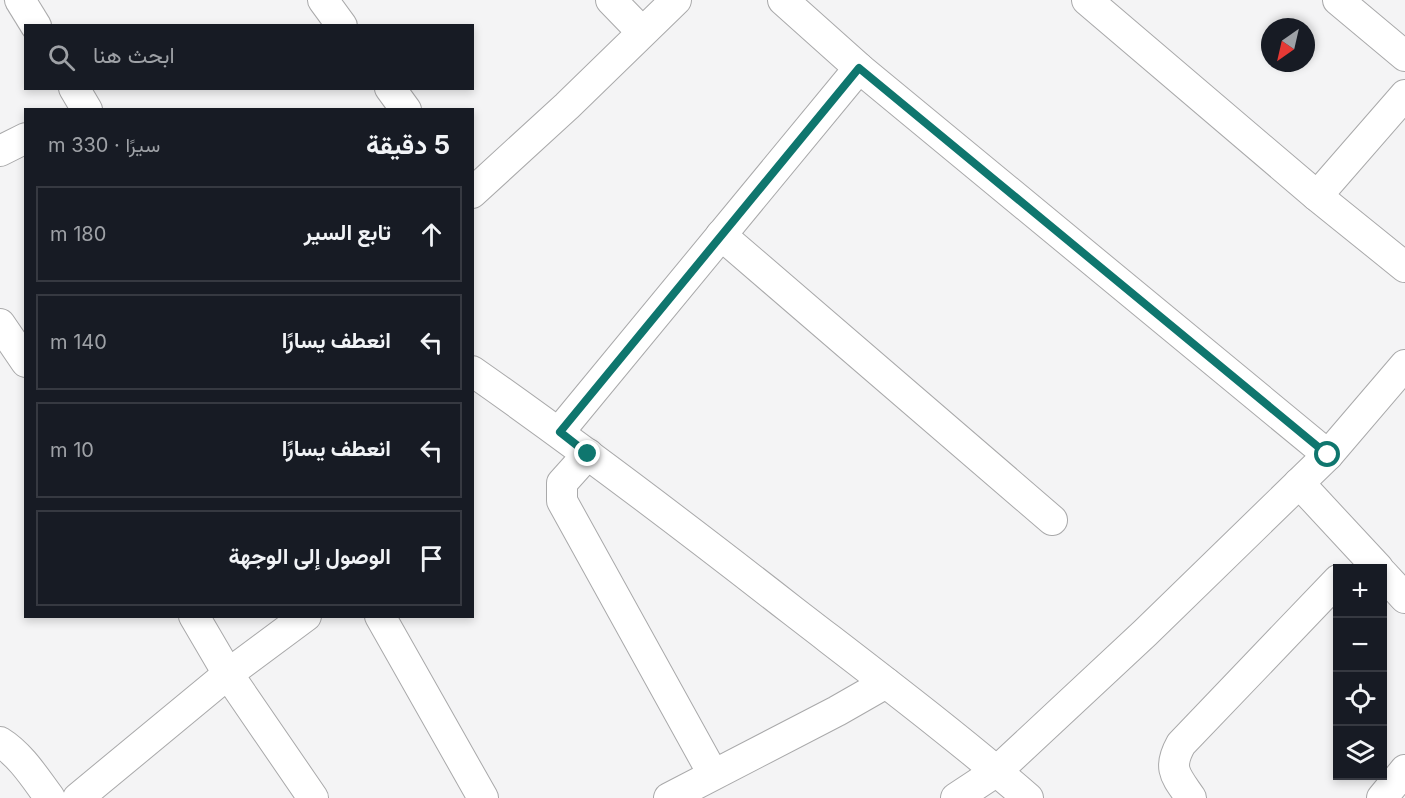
<!DOCTYPE html>
<html lang="ar">
<head>
<meta charset="utf-8">
<style>
  :root { --surface:#171b24; --page:#20242c; --text:#f1f3f6; --muted:#9ea1a6; --line:#363941 }
  body { margin:0; font-family:Inter,Vazirmatn,sans-serif; background:var(--page); color:var(--text); direction:rtl }
  .controls { position:absolute; right:18px; bottom:18px; display:grid; overflow:hidden; border-radius:0px; box-shadow:0 3px 9px #0003 }
  .controls button { width:54px; height:54px; display:grid; place-items:center; padding:0; border:0; border-bottom:2px solid var(--line); background:var(--surface); color:var(--text); font:30px sans-serif }
  .compass { position:absolute; left:1261px; top:18px; width:54px; height:54px; border-radius:50%; background:var(--surface); box-shadow:0 3px 9px #0003; rotate:214deg }
  .stop { position:absolute; width:18px; height:18px; margin:-14px; border:4px solid #0f766e; border-radius:50%; background:#fff }
  .stop.end { background:#0f766e; border-color:#fff; box-shadow:0 2px 6px #0008 }
  .list { margin:0; padding:0; list-style:none }
  h2 { display:flex; justify-content:space-between; align-items:center; height:78px; margin:0; padding:0 24px; font-size:26px }
  h2 small { font-size:20px; font-weight:400; color:var(--muted) }
  .list li { display:grid; grid-template-columns:39px 1fr auto; gap:18px; align-items:center; box-sizing:border-box; height:96px; margin:0 12px 12px; padding:0 12px; border:2px solid var(--line); border-radius:0px }
  .list b { display:block; font-size:22px; white-space:nowrap }
  .list em { font-size:20px; font-style:normal; color:var(--muted) }
  .icon { flex:none; width:33px; height:33px; fill:none; stroke:currentColor; stroke-width:2; stroke-linecap:round; stroke-linejoin:round }
  .map { position:relative; flex:none; width:1405px; height:798px; overflow:hidden; direction:ltr }
  .search { position:absolute; background:var(--surface); box-shadow:0 3px 9px #0003; left:24px; top:24px; width:450px; height:66px; display:flex; align-items:center; gap:15px; box-sizing:border-box; padding:0 21px; border-radius:0px; color:var(--muted); font-size:22px }
  .panel { position:absolute; background:var(--surface); box-shadow:0 3px 9px #0003; left:24px; top:108px; width:450px; height:510px; border-radius:0px; direction:rtl }
  .map>svg:first-child { display:block }
  .lines { fill:none; stroke-linecap:round; stroke-linejoin:round }
  .minor-casing { stroke:#a9a9aa; stroke-width:32 }
  .minor { stroke:#fff; stroke-width:30 }
  .route { stroke:#0f766e; stroke-width:8 }
</style>
</head>
<body>
<div class="map">
<svg width="1405" height="798" viewBox="0 0 1405 798">
  <rect width="100%" height="100%" fill="#f4f4f5"/>
  <g class="lines">
    <defs>
      <g id="minor">
        <polyline points="20,0 36,26"/>
        <polyline points="323,0 342,26"/>
        <polyline points="611,0 642,32"/>
        <polyline points="783,0 859,68 1328,455"/>
        <polyline points="1087,0 1317,196 1405,267"/>
        <polyline points="1338,0 1405,56"/>
        <polyline points="74,88 87,110"/>
        <polyline points="390,88 406,110"/>
        <polyline points="0,151 26,138"/>
        <polyline points="472,193 567,106 676,0"/>
        <polyline points="1317,196 1405,95"/>
        <polyline points="721,235 1052,520"/>
        <polyline points="0,324 26,362"/>
        <path d="M 472,371 C 582,448 688,529 793,611 C 872,672 953,733 1028,798"/>
        <polyline points="559,432 859,68"/>
        <polyline points="588,454 562,483 562,501 713,774"/>
        <polyline points="1299,483 1378,568"/>
        <polyline points="1382,573 1405,598"/>
        <polyline points="194,616 228,674 313,798"/>
        <polyline points="380,616 483,798"/>
        <path d="M 0,742 C 21,755 35,778 50,798"/>
        <polyline points="78,798 228,674 306,616"/>
        <polyline points="669,798 837,711 886,683"/>
        <polyline points="956,798 997,771 1145,633 1328,455 1405,365"/>
        <path d="M 1191,798 C 1176,776 1167,769 1181,744 L 1338,580"/>
        <polyline points="1382,798 1405,770"/>
      </g>
    </defs>
    <use href="#minor" class="minor-casing"/>
    <use href="#minor" class="minor"/>
  </g>
  <g class="lines">
    <polyline class="route" points="588,454 560,432 859,68 1328,455"/>
  </g>
</svg>
<div class="controls">
<button>+</button>
<button>−</button>
<button><svg class="icon" aria-label="locate" viewBox="0 0 24 24"><circle cx="12" cy="12" r="6"/><path d="M12 2v4M12 18v4M2 12h4M18 12h4"/></svg></button>
<button><svg class="icon" aria-label="layers" viewBox="0 0 24 24"><path d="M12 4l9 5-9 5-9-5zM3 14l9 5 9-5"/></svg></button>
</div>
<svg class="compass" viewBox="-18 -18 36 36"><path d="M0-13l5 13h-10z" fill="#e53935"/><path d="M0 13l5-13h-10z" fill="#9ea1a6"/></svg>
<div class="stop" style="left:1328px;top:455px"></div>
<div class="stop end" style="left:588px;top:454px"></div>
<div class="search"><svg class="icon" aria-label="search" viewBox="0 0 24 24"><circle cx="10" cy="10" r="6"/><path d="M15 15l6 6"/></svg>ابحث هنا</div>
<section class="panel">
<h2>5 دقيقة<small>سيرًا · 330 m</small></h2>
<ul class="list">
<li><svg class="icon" aria-label="ahead" viewBox="0 0 24 24"><path d="M12 20V5M6 11l6-6 6 6"/></svg><div><b>تابع السير</b></div><em>180 m</em></li>
<li><svg class="icon" aria-label="left" viewBox="0 0 24 24"><path d="M17 20v-9H6M10 6l-5 5 5 5"/></svg><div><b>انعطف يسارًا</b></div><em>140 m</em></li>
<li><svg class="icon" aria-label="left" viewBox="0 0 24 24"><path d="M17 20v-9H6M10 6l-5 5 5 5"/></svg><div><b>انعطف يسارًا</b></div><em>10 m</em></li>
<li><svg class="icon" aria-label="arrive" viewBox="0 0 24 24"><path d="M6 21V4h12l-3 4 3 4H6"/></svg><div><b>الوصول إلى الوجهة</b></div></li>
</ul>
</section>
</div>
</body>
</html>
